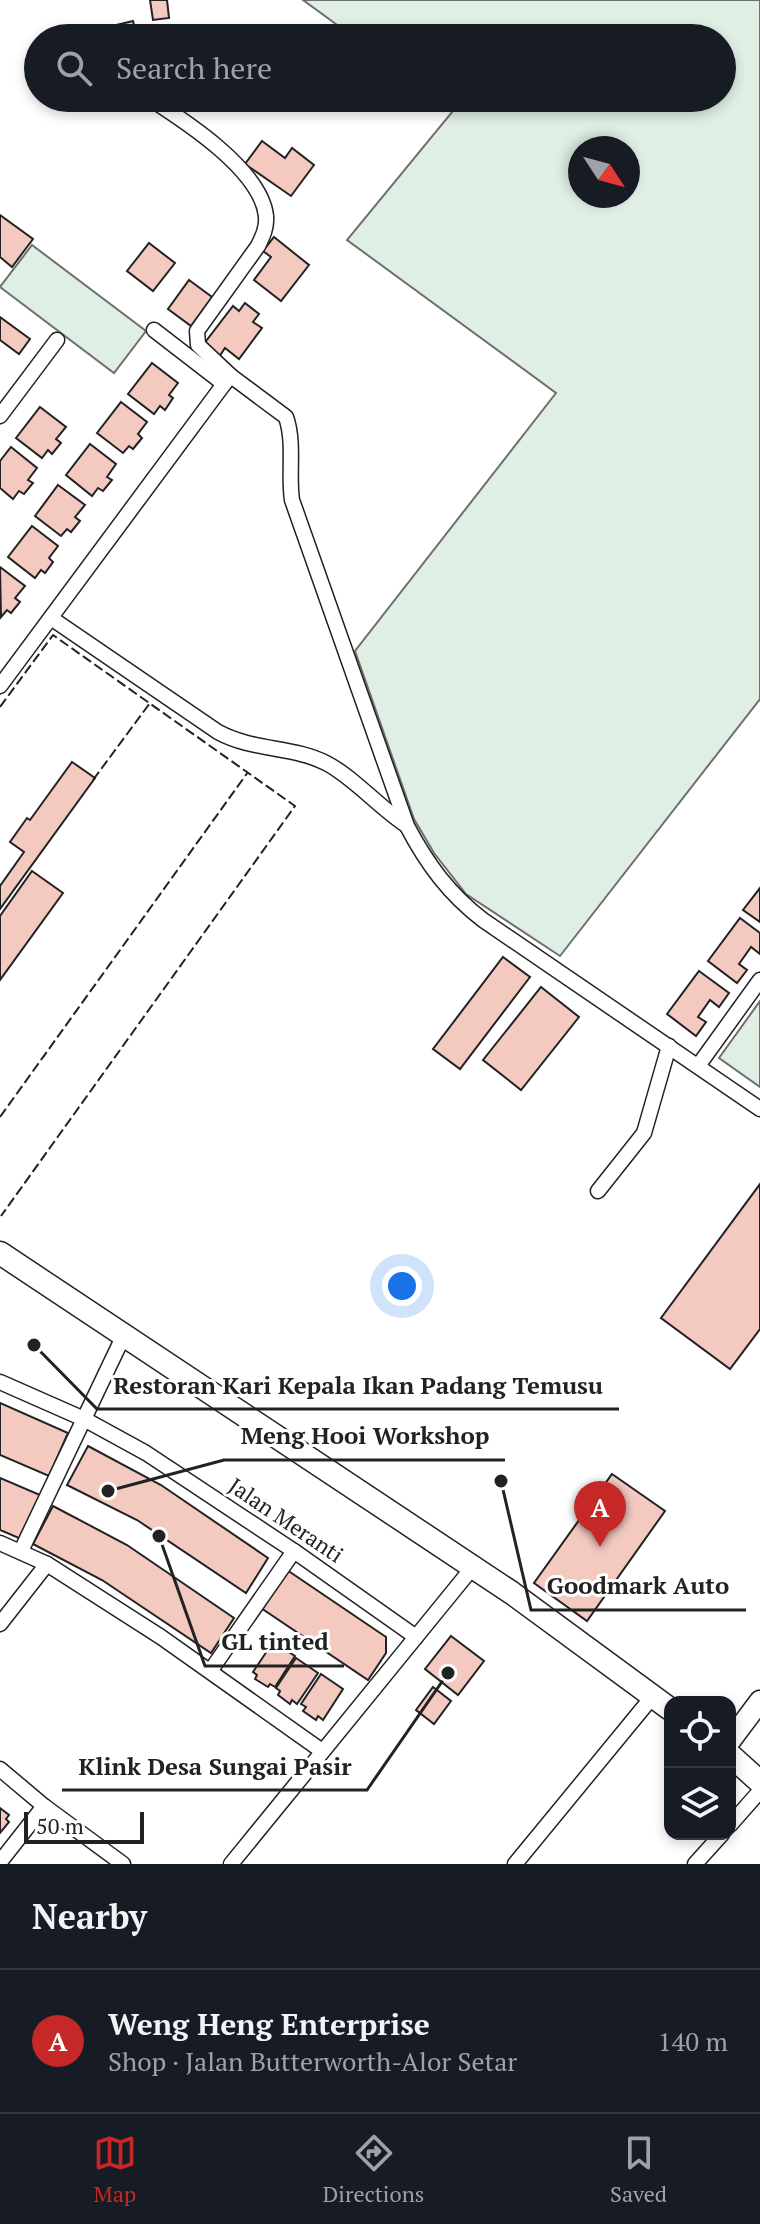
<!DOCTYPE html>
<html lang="en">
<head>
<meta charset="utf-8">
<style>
  :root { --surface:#171b24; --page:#242831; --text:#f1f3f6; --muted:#9ea1a6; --line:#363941; --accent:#c62828 }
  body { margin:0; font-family:"PT Serif",serif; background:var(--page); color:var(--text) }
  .controls { position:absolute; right:24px; bottom:24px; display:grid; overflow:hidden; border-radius:16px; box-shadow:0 4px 12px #0003 }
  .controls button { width:72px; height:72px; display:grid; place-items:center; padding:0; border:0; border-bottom:2px solid var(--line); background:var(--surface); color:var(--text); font:40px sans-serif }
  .compass { position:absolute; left:568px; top:136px; width:72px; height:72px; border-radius:50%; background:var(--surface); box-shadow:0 4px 12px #0003; rotate:126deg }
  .scale { position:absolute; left:24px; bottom:20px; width:120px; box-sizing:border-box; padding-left:8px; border:4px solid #222; border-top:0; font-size:22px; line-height:28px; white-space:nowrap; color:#222; -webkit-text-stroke:6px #fff; paint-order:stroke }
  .you { position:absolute; left:402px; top:1286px; width:28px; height:28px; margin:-20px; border:6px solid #fff; border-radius:50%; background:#1a73e8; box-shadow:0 0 0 12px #1a73e833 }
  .badge { display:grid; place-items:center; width:52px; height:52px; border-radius:50%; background:var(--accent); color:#fff; font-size:26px; font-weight:700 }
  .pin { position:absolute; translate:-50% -66px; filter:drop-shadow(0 2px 4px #0008) }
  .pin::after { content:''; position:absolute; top:42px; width:28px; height:24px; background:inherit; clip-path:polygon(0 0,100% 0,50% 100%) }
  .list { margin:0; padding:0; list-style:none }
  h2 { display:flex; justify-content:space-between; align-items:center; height:104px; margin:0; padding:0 32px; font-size:34px }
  h2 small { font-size:26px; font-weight:400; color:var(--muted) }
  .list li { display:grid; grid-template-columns:52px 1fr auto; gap:24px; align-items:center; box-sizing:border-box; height:144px; padding:0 32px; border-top:2px solid var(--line) }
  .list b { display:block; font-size:30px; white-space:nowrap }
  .list p { margin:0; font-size:26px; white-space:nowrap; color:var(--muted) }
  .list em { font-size:26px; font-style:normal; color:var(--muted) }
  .icon { flex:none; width:44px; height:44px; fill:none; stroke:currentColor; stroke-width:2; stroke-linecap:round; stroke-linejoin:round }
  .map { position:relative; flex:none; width:760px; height:1864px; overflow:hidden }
  .search { position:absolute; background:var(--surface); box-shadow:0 4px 12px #0003; left:24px; right:24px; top:24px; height:88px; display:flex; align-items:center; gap:20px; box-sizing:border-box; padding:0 28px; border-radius:44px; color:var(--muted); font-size:30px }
  .sheet { height:248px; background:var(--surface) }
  nav { display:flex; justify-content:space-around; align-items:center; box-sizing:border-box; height:112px; border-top:2px solid var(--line); background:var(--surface); font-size:22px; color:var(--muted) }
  nav a { display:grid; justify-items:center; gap:4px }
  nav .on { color:var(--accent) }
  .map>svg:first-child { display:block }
  .green { fill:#e0efe3; stroke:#6f6f6f; stroke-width:2; fill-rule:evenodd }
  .building { fill:#f3c9c0; stroke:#222; stroke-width:2 }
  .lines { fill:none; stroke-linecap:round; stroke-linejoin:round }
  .street-casing { stroke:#222; stroke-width:17 }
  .secondary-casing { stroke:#222; stroke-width:23 }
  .primary-casing { stroke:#222; stroke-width:25 }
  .street { stroke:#fff; stroke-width:14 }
  .secondary { stroke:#fff; stroke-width:20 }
  .primary { stroke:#fff; stroke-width:22 }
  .fence { stroke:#222; stroke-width:2; stroke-dasharray:10 4; stroke-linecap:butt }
  .labels { text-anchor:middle; stroke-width:6; stroke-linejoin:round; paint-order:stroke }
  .street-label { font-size:22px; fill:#222; stroke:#fff }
  .leader { fill:none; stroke:#222; stroke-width:3 }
  .callout-dot { fill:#222; stroke:#fff; stroke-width:3 }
  .callout-label { font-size:24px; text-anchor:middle; font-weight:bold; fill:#222; stroke:#fff; stroke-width:6; stroke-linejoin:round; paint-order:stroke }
</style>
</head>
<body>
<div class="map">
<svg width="760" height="1864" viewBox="0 0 760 1864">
  <rect width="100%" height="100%" fill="#fff"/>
  <g class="green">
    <path d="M 303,0 L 760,0 L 760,699 L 560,956 L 466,894 L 434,853 L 414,819 L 355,651 L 556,393 L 347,240 L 453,111 L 437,98 L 722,98 L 722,38 L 355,38 ZM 628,148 L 628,196 L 580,196 L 580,148 Z"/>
    <polygon points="32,245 146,331 114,373 0,287"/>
    <polygon points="760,1001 760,1087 719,1058"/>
  </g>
  <g class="building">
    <polygon points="150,0 167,0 169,18 153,20"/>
    <polygon points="133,21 136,32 111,38 108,27"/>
    <polygon points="262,141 285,158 292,148 314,165 291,196 245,164"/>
    <polygon points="0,215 33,239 12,267 0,257"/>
    <polygon points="274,237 309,265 281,301 254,280 271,257 263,251"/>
    <polygon points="149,243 175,263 153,291 127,271"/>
    <polygon points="189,280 212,297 191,326 168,309"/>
    <polygon points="245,303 259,314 253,322 262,328 239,359 225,348 219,357 203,345 233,306 239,311"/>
    <polygon points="0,317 30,339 19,354 0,340"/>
    <polygon points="152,363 178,383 169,395 173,398 165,410 160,406 154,414 128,394"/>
    <polygon points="121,402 147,422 138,434 142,438 133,449 129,446 123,453 97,433"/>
    <polygon points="40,407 66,427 56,439 61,443 52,454 48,450 42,458 16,438"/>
    <polygon points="90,444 116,464 107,477 112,480 103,491 98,488 92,496 66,475"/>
    <polygon points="11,447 37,468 28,480 33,483 24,494 19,491 13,499 0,488 0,461"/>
    <polygon points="58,485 85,505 75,517 80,521 71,532 67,529 61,536 35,516"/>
    <polygon points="32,526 58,546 49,558 53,562 45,573 41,570 35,578 8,557"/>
    <polygon points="0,567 25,586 15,598 20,602 11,613 7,610 1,617"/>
    <polygon points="72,762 95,778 0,909 0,886 24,852 10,842 27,818 30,820"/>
    <polygon points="32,871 63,893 0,980 0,916"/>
    <polygon points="760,888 760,922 743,910"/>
    <polygon points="740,918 760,933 760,954 751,947 739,964 747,970 737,983 708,961"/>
    <polygon points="503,957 530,977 460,1069 433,1049"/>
    <polygon points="699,971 729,993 719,1007 710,1000 698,1017 706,1022 696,1036 667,1014"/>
    <polygon points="541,987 579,1017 521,1090 483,1060"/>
    <polygon points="760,1184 760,1329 730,1369 661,1318"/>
    <polygon points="0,1403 68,1433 49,1476 0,1455"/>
    <polygon points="88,1446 161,1485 268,1558 246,1593 137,1520 67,1485"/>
    <polygon points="612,1474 665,1511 587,1621 534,1583"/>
    <polygon points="0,1478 40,1495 21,1539 0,1530"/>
    <polygon points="53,1506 127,1545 234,1618 211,1653 102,1580 33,1544"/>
    <polygon points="287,1570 386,1637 386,1653 368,1680 261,1608"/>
    <polygon points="451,1636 484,1661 458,1695 425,1669"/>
    <polygon points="273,1642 295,1656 275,1687 270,1684 268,1687 255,1679 257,1675 253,1672"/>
    <polygon points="296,1658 318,1673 297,1704 292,1700 290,1704 278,1695 280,1691 276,1688"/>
    <polygon points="321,1674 343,1689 323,1720 318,1716 316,1720 303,1711 306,1707 301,1704"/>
    <polygon points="433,1687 451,1701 434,1724 416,1710"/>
    <polygon points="0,1808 9,1815 6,1819 9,1822 0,1833"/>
  </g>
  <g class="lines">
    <defs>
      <g id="street">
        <path d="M 149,98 C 185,121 261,170 266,216 C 267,227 263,236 258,246 L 197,331 L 198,345 L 231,376"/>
        <path d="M 154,330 L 224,384 L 231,376 L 286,417 C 295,443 288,474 292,500 L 407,826 C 427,864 449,894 483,920 L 760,1109"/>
        <polyline points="0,416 57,340"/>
        <path d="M 51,618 L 218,732 C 253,751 293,746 326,763 C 352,776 380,808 406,825"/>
        <polyline points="0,686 224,384"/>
        <polyline points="698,1066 760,980"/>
        <polyline points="598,1191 644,1133 669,1046"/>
        <polyline points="0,1382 84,1419 146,1453 294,1551 416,1637"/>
        <polyline points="0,1543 47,1564 161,1637 322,1751"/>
        <polyline points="21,1551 124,1335"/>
        <polyline points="0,1624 47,1564"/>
        <polyline points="211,1670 294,1551"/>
        <polyline points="0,1769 44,1806 123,1864"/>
        <polyline points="730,1825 760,1791"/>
        <polyline points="0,1862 44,1806"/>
        <polyline points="231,1864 473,1567"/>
        <polyline points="515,1864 653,1696"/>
        <polyline points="695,1864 722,1834"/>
      </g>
      <polyline id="secondary" points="730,1741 760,1701"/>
      <g id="primary">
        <polyline points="0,1253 512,1593 670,1709"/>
        <polyline points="730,1755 760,1782"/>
      </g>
    </defs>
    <use href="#street" class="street-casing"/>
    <use href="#secondary" class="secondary-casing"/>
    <use href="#primary" class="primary-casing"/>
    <use href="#street" class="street"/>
    <use href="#secondary" class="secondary"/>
    <use href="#primary" class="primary"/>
    <g class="fence">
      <polyline points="0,707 53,635 295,806 1,1216"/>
      <polyline points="93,780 150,703"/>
      <polyline points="0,1117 248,772"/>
    </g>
  </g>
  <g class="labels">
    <g class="street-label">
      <text transform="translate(286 1520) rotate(34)" y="8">Jalan Meranti</text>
    </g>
  </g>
  <path class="leader" d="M34 1345L97 1409H619M108 1491L224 1460H505M501 1481L531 1610H746M159 1536L205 1666H344M448 1673L367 1790H62"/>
  <g class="callout-dot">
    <circle cx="34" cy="1345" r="8"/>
    <circle cx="108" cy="1491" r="8"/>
    <circle cx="501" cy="1481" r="8"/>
    <circle cx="159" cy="1536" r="8"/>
    <circle cx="448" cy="1673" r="8"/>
  </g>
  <g class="callout-label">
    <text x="358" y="1394">Restoran Kari Kepala Ikan Padang Temusu</text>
    <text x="365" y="1444">Meng Hooi Workshop</text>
    <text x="638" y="1594">Goodmark Auto</text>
    <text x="275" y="1650">GL tinted</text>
    <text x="215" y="1775">Klink Desa Sungai Pasir</text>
  </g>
</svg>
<div class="controls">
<button><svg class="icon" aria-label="locate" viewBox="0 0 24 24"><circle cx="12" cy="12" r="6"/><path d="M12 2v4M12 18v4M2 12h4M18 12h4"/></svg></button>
<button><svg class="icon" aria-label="layers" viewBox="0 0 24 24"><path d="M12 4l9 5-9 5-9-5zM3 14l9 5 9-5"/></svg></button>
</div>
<svg class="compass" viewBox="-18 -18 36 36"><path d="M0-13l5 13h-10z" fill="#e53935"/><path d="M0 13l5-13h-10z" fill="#9ea1a6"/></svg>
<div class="scale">50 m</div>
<div class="you"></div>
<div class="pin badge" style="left:600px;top:1547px">A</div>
<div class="search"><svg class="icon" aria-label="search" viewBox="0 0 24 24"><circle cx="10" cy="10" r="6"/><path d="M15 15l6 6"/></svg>Search here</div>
</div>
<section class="sheet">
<h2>Nearby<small></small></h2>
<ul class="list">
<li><span class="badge">A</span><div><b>Weng Heng Enterprise</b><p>Shop · Jalan Butterworth-Alor Setar</p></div><em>140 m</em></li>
</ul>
</section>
<nav>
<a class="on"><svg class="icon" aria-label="map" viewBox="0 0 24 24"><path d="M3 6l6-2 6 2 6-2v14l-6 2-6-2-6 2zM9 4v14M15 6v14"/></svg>Map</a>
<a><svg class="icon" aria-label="directions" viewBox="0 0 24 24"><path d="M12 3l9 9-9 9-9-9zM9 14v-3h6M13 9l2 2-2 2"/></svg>Directions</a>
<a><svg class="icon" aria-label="saved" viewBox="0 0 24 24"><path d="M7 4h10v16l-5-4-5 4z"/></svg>Saved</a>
</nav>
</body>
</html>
